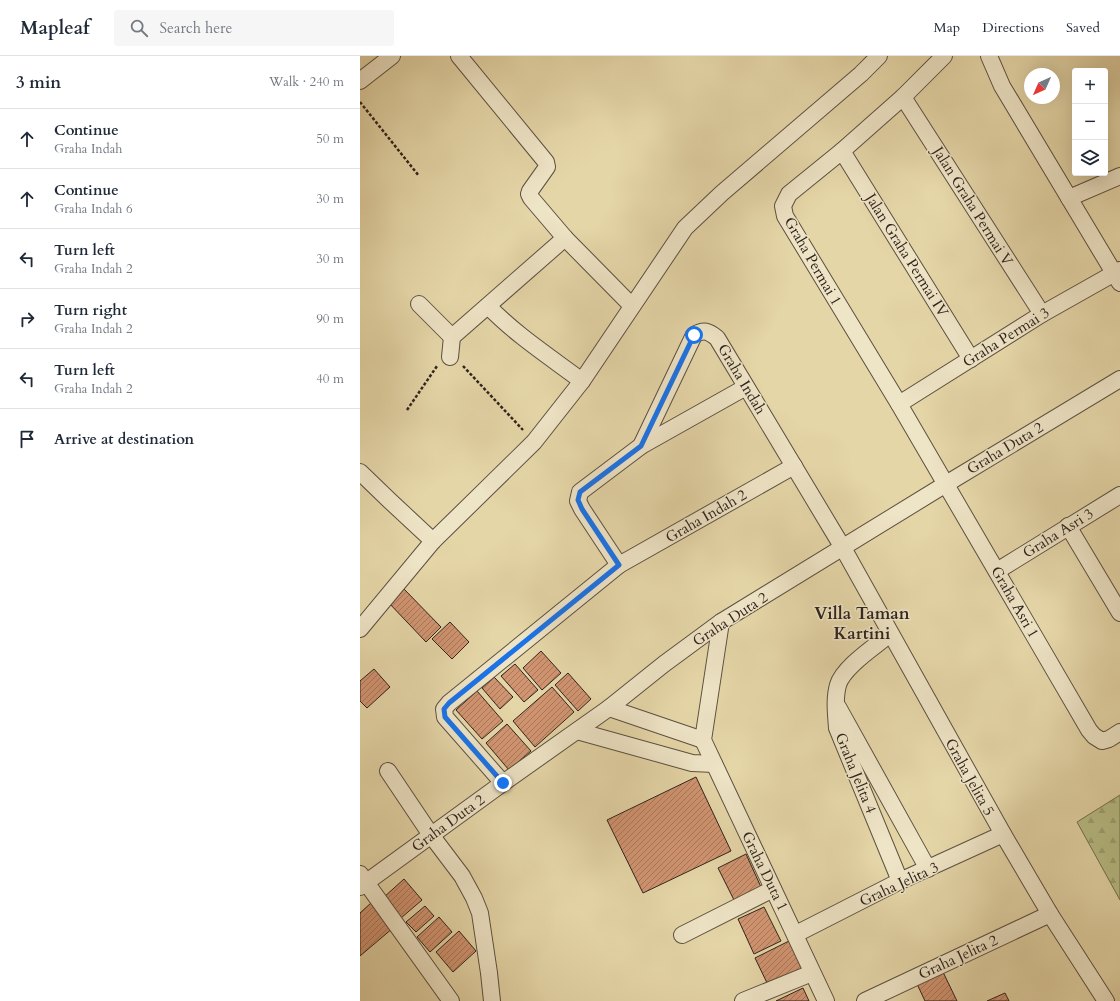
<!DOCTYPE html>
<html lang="en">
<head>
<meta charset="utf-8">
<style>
  :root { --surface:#fff; --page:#f6f6f7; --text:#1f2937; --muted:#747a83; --line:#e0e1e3 }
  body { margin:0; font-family:Cardo,serif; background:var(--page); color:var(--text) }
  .controls { position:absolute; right:12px; top:12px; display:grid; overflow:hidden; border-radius:4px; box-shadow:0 4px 16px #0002 }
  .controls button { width:36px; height:36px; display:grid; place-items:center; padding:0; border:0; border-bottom:1px solid var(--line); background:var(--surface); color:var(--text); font:20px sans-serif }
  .compass { position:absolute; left:664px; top:12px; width:36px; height:36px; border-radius:50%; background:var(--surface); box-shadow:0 4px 16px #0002; rotate:225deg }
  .stop { position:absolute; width:12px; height:12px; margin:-9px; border:3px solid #1a73e8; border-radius:50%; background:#fff }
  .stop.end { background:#1a73e8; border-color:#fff; box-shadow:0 1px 4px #0008 }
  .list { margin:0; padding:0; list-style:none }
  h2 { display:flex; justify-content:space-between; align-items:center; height:52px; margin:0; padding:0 16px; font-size:17px }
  h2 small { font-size:13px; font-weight:400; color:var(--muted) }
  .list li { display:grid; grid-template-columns:26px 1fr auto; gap:12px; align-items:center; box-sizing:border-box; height:60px; padding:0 16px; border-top:1px solid var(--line) }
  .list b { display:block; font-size:15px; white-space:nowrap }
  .list p { margin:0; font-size:13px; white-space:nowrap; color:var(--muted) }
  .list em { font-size:13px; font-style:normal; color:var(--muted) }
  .icon { flex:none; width:22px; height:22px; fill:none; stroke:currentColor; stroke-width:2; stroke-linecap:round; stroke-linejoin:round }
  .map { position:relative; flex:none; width:760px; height:945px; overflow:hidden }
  header { display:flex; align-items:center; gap:24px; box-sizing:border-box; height:56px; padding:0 20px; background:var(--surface); border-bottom:1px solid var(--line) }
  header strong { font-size:19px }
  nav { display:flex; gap:22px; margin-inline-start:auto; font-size:14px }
  .search { width:280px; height:36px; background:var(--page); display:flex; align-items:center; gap:10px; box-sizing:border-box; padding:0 14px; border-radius:4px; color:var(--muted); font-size:15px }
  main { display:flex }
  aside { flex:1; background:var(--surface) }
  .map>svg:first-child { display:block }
  .forest { fill:url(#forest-firs); stroke:#747052 }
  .building { fill:url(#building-hatch); stroke:#2f231e }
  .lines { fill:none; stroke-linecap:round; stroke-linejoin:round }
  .street-casing { stroke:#5c5040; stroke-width:18 }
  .path { stroke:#2f231e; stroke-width:2.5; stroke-dasharray:3 2; stroke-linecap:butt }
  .street { stroke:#eee4c6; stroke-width:16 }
  .route { stroke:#1a73e8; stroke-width:5 }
  .labels { text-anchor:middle; stroke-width:3; stroke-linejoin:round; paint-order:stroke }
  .street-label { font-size:15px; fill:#2f231e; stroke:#eee4c6 }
  .quarter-label { font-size:17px; font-weight:bold; fill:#2f231e; stroke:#eee4c6 }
</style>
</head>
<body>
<header>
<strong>Mapleaf</strong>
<div class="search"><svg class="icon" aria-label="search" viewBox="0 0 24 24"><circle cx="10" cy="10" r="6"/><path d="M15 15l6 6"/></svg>Search here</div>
<nav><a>Map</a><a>Directions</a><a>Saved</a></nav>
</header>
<main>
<aside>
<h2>3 min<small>Walk · 240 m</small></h2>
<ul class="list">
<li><svg class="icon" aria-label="ahead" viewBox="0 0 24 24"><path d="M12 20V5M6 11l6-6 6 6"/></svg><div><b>Continue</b><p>Graha Indah</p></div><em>50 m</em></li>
<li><svg class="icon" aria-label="ahead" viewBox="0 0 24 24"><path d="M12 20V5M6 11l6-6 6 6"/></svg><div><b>Continue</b><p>Graha Indah 6</p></div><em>30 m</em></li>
<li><svg class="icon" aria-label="left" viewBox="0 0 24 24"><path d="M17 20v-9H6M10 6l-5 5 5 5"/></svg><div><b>Turn left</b><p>Graha Indah 2</p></div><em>30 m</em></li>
<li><svg class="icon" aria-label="right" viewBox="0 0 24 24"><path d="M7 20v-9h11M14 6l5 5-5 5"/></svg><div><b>Turn right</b><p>Graha Indah 2</p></div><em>90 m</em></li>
<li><svg class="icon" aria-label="left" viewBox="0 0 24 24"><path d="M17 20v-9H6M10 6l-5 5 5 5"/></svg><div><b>Turn left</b><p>Graha Indah 2</p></div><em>40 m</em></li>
<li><svg class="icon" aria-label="arrive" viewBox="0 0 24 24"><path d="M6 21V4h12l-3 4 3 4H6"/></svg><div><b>Arrive at destination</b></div></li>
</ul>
</aside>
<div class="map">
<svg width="760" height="945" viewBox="0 0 760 945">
  <defs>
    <pattern id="forest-firs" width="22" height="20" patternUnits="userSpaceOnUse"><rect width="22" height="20" fill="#b8bd85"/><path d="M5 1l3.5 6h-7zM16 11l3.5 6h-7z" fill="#9ea272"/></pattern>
    <pattern id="building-hatch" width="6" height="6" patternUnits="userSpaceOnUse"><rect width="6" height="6" fill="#d19471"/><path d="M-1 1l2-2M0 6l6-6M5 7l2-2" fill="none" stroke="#aa785c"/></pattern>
  </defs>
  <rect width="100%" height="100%" fill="#e5d6a8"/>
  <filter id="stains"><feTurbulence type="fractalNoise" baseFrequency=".005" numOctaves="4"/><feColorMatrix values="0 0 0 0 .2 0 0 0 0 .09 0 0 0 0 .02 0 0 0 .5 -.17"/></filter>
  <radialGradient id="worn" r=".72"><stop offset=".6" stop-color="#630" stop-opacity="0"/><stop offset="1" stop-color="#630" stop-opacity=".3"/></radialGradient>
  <polygon class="forest" points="760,739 760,844 717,766"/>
  <g class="building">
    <polygon points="43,532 81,571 66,586 28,546"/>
    <polygon points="90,566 109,586 92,603 72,583"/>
    <polygon points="181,595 201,617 182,634 163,612"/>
    <polygon points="155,608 178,634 164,646 141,620"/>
    <polygon points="14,613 30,631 7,652 0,645 0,625"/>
    <polygon points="208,617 231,643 218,655 195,629"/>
    <polygon points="134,621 153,641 140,653 122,632"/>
    <polygon points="192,631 214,656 175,691 153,665"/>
    <polygon points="117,635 143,665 122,683 96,654"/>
    <polygon points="147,668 171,695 149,714 126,687"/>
    <polygon points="336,721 371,795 283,837 247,764"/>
    <polygon points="386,798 401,831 374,844 358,812"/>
    <polygon points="44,823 62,844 41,862 23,842"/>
    <polygon points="11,847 33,872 0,900 0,857"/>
    <polygon points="65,850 74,860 56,876 46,866"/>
    <polygon points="404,851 421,885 394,898 378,863"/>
    <polygon points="79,861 92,876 70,896 57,881"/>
    <polygon points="99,875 116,895 93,916 76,896"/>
    <polygon points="429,885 443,914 409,931 395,902"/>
    <polygon points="583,916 597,945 565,945 557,928"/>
    <polygon points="443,932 449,945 416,945"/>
    <polygon points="645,937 649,945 627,945"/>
  </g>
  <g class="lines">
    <defs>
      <g id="street">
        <polyline points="99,0 186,106 187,111 170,135 169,138 171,142 205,182 272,250"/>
        <polyline points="584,0 543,41 482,95 429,138 423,150 425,160 539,348 729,674 734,680 742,685 749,683 760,676"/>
        <polyline points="629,0 642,30 760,227"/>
        <polyline points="0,25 32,0"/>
        <polyline points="543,41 682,258"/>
        <polyline points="482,95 611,303"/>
        <polyline points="709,142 760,120"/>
        <polyline points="59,248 92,281"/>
        <path d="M 128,250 C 156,279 190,301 222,325"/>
        <polyline points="90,301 92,281 205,182"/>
        <polyline points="539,348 682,258 760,214"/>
        <path d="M 281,390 L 334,279 C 344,273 348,275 357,282 L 483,492 L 643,778 L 690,858 L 746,945"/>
        <polyline points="0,416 29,444 73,485"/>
        <polyline points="708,470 760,557"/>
        <polyline points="259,509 222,453 218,445 220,436 281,390 386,331"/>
        <polyline points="637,515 760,439"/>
        <polyline points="361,566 343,684 466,945"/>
        <polyline points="0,573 73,485 174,386 222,325 325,172 362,137 501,18 519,0"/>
        <path d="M 530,578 C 516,590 483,611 478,629 C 474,643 476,658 477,672 L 540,825"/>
        <polyline points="478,651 568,813"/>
        <polyline points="249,652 343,684"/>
        <polyline points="217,675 332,707 354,708"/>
        <polyline points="28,715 71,779 102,820 114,842 120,857 129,917 132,945"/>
        <polyline points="143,727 85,661 84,653 89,647 259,509 434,410"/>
        <polyline points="0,818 91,945"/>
        <polyline points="0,831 143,727 249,652 304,608 361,566 586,428 760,323"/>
        <polyline points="436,878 540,825 643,778"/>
        <polyline points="322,879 413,833"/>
        <polyline points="383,945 452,917"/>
        <polyline points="505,945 690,858"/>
      </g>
    </defs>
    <use href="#street" class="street-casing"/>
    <g class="path">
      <polyline points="0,46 59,120"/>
      <polyline points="103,310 163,374"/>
      <polyline points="47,354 77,310"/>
    </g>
    <use href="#street" class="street"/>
  </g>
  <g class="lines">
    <polyline class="route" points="143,727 85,661 84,653 89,647 259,509 222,453 218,444 220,436 281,390 334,279"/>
  </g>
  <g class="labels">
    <g class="street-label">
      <text transform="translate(613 150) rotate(58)" y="5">Jalan Graha Permai V</text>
      <text transform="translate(547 199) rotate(58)" y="5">Jalan Graha Permai IV</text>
      <text transform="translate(453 205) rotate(60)" y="5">Graha Permai 1</text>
      <text transform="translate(646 281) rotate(-32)" y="5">Graha Permai 3</text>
      <text transform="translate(382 323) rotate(59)" y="5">Graha Indah</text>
      <text transform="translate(645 392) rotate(-31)" y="5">Graha Duta 2</text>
      <text transform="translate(346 460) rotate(-30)" y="5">Graha Indah 2</text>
      <text transform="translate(698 477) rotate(-32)" y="5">Graha Asri 3</text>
      <text transform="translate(655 546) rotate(60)" y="5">Graha Asri 1</text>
      <text transform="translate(370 563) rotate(-33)" y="5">Graha Duta 2</text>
      <text transform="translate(496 717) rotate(68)" y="5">Graha Jelita 4</text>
      <text transform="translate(610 721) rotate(61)" y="5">Graha Jelita 5</text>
      <text transform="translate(88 767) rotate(-36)" y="5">Graha Duta 2</text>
      <text transform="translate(405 815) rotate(64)" y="5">Graha Duta 1</text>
      <text transform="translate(539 828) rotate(-25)" y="5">Graha Jelita 3</text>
      <text transform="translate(598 901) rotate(-25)" y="5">Graha Jelita 2</text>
    </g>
    <g class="quarter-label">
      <text x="502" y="563">Villa Taman<tspan x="502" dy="20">Kartini</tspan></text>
    </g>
  </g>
  <rect width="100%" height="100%" filter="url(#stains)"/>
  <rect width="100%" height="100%" fill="url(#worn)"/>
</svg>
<div class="controls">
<button>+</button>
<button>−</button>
<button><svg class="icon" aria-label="layers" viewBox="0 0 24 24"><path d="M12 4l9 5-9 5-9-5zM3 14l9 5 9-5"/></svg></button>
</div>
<svg class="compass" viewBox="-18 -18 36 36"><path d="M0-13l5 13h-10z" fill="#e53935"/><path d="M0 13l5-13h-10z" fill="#747a83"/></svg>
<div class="stop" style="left:334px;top:279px"></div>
<div class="stop end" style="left:143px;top:727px"></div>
</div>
</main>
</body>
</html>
